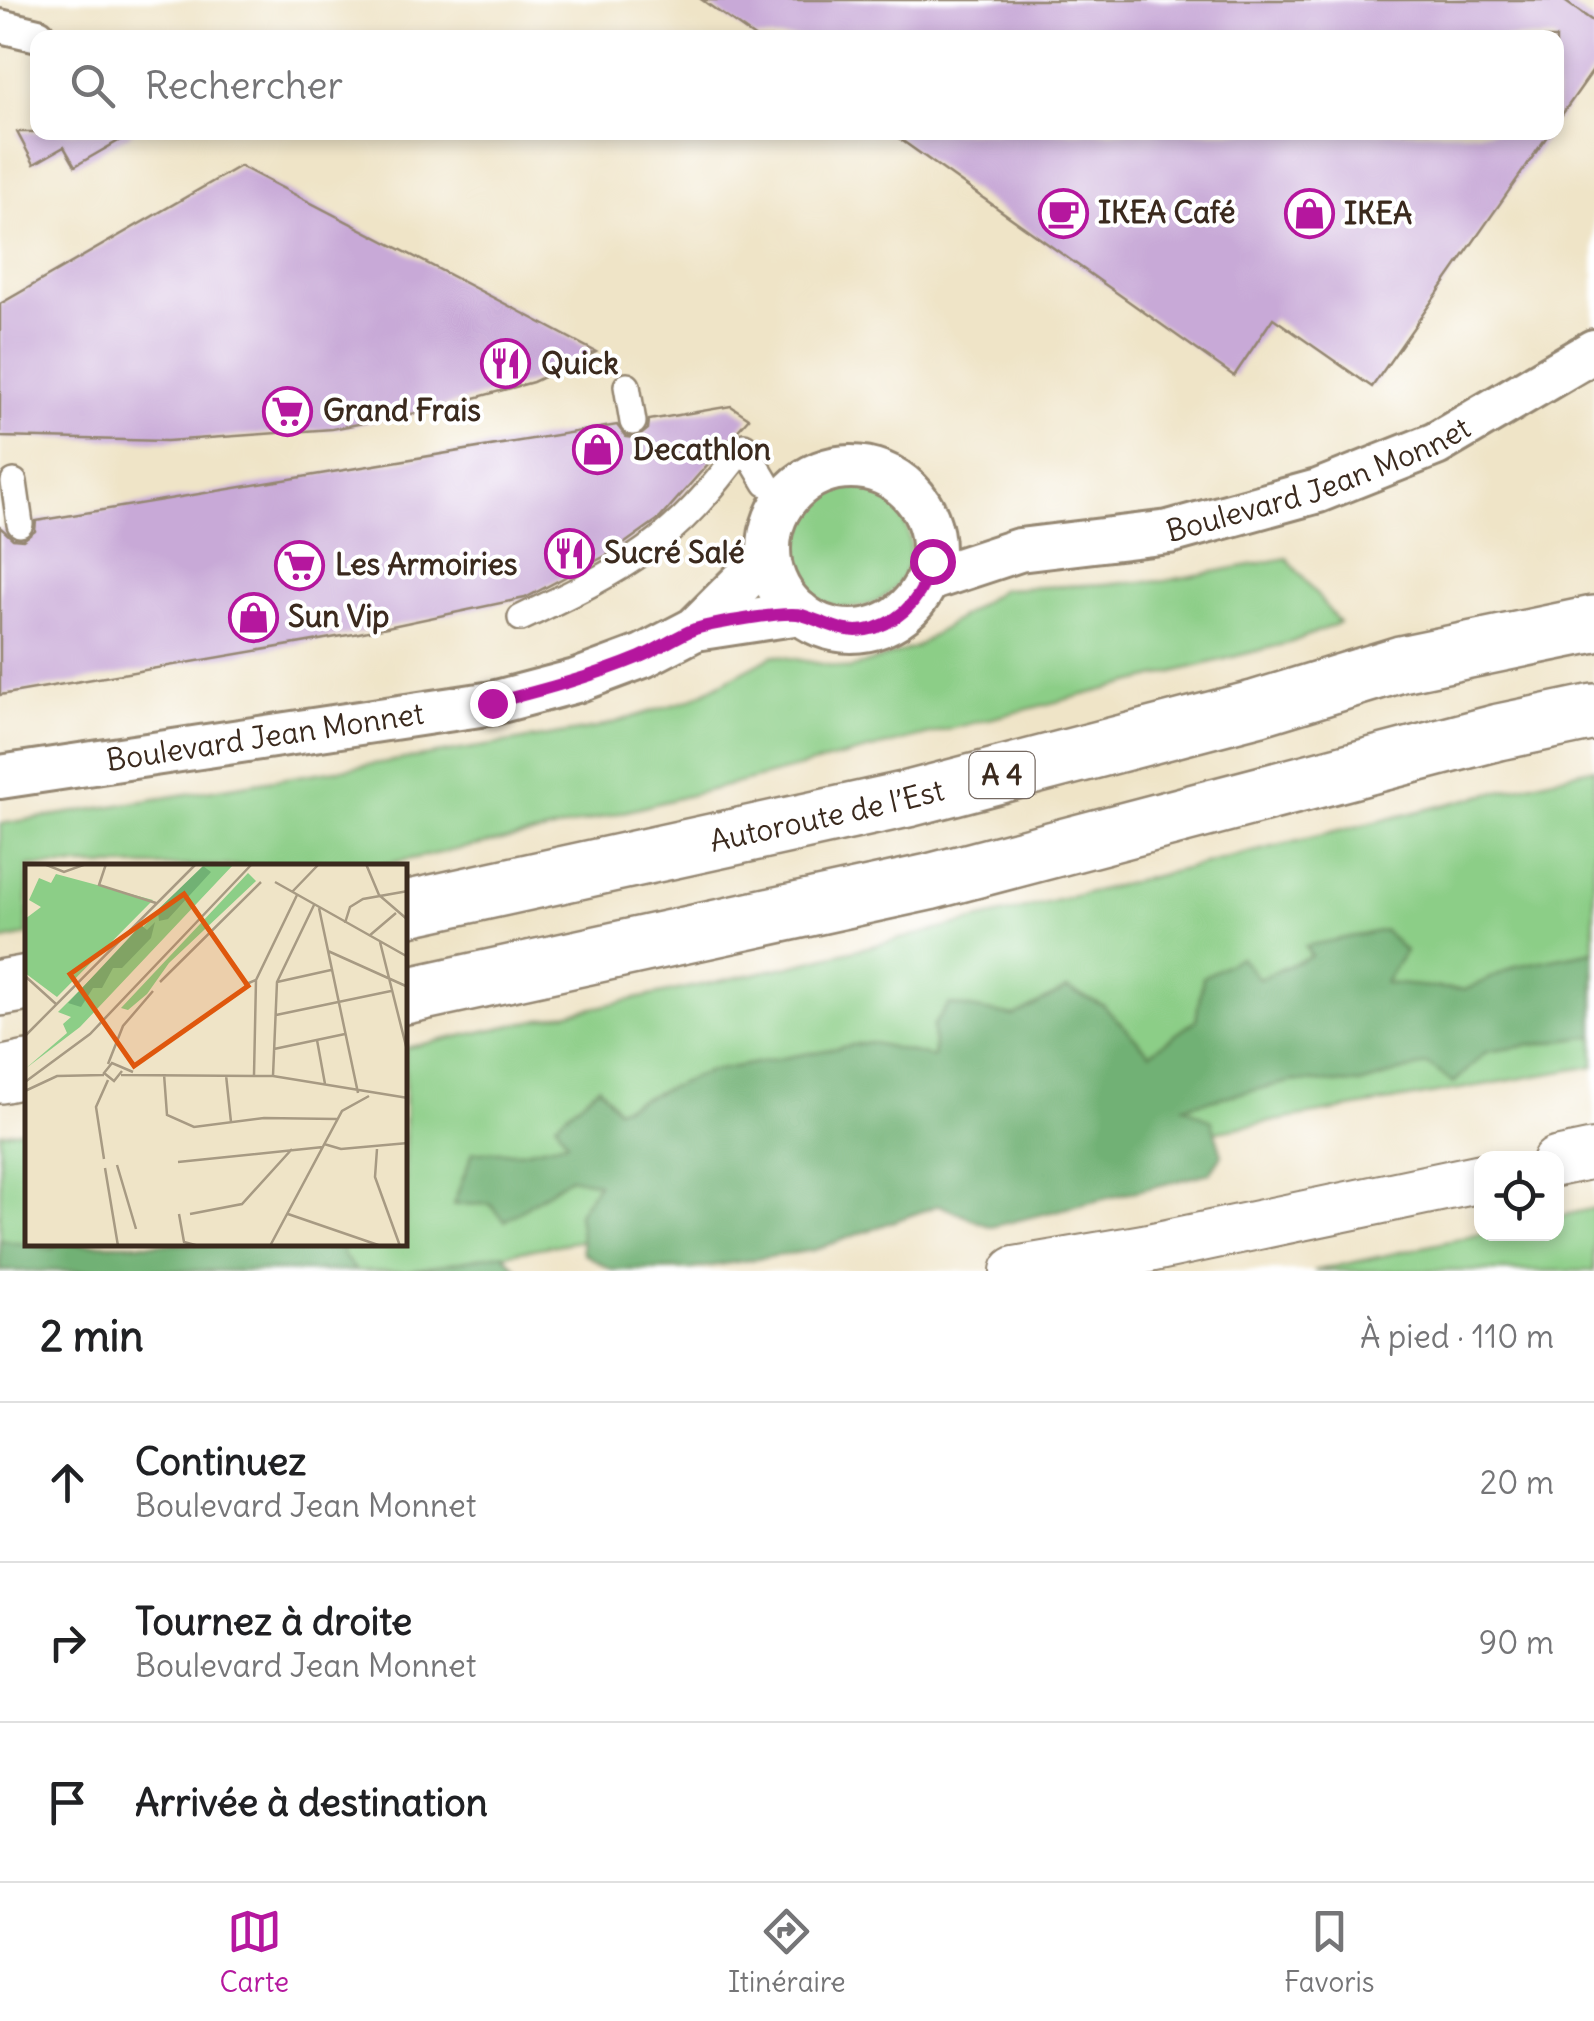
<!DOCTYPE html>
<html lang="fr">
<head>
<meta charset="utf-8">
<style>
  :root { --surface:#fff; --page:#f6f6f6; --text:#202124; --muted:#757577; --line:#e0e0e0; --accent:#b5179e }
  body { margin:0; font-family:Delius,sans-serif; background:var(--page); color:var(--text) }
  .controls { position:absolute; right:30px; bottom:30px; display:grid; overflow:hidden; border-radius:20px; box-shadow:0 5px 15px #0003 }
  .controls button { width:90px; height:90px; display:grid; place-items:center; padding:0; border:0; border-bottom:2px solid var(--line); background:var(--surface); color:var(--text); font:50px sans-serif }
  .stop { position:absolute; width:30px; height:30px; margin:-22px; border:8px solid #b5179e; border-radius:50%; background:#fff }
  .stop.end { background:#b5179e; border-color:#fff; box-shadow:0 2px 10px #0008 }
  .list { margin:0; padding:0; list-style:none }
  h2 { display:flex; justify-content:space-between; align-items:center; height:130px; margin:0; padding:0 40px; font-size:42px }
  h2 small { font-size:32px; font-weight:400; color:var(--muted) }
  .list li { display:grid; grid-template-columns:65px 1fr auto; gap:30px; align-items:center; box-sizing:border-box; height:160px; padding:0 40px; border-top:2px solid var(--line) }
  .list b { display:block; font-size:38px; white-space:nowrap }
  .list p { margin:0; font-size:32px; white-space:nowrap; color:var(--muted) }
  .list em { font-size:32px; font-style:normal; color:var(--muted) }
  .icon { flex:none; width:55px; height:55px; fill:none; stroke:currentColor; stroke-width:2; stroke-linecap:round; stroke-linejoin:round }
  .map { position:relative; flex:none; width:1594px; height:1271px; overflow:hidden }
  .search { position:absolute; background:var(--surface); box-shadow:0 5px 15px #0003; left:30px; right:30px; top:30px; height:110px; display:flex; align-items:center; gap:25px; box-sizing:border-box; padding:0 35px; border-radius:20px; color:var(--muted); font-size:38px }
  .sheet { height:610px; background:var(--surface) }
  nav { display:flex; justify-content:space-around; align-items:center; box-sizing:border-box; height:140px; border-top:2px solid var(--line); background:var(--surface); font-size:28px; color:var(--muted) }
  nav a { display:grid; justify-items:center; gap:5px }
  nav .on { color:var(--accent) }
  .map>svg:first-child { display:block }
  .green { fill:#8cce87; stroke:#647c52; stroke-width:2.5 }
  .forest { fill:#71b174; stroke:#566e49; stroke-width:2.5 }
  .building { fill:#c8a9d7 }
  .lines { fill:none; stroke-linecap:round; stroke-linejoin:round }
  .pedestrian-casing { stroke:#958772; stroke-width:30 }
  .minor-casing { stroke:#958772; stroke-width:38 }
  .tertiary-casing { stroke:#958772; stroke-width:48 }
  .secondary-casing { stroke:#958772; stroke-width:52 }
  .motorway-casing { stroke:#958772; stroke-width:60 }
  .pedestrian { stroke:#fff; stroke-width:25 }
  .minor { stroke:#fff; stroke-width:32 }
  .tertiary { stroke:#fff; stroke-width:42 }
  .secondary { stroke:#fff; stroke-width:48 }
  .motorway { stroke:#fff; stroke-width:55 }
  .route { stroke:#b5179e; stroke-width:12 }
  .labels { text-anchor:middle; stroke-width:8; stroke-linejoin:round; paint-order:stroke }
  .shield { fill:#fff; stroke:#766a62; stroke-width:2.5 }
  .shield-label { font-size:28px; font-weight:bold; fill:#3b2a1e }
  .poi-label { font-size:30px; font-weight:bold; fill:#3b2a1e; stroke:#fff; text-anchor:start }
  .street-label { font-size:30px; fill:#3b2a1e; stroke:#fff }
  .inset-road { fill:none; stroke:#a79a83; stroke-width:2.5 }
  .view { fill:#df570d; fill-opacity:0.15; stroke:#df570d; stroke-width:5 }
  .inset-edge { fill:none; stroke:#3b2a1e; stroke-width:5 }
</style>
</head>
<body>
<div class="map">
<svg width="1594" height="1271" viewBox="0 0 1594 1271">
  <rect width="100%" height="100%" fill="#fff"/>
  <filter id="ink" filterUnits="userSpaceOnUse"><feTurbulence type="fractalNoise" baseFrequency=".01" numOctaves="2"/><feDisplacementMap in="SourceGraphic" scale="20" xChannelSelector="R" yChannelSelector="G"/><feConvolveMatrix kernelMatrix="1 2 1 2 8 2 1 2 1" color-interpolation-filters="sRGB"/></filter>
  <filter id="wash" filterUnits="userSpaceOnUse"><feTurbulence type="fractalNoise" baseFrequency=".0048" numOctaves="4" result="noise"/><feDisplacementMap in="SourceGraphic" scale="40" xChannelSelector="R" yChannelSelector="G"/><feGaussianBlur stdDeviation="2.25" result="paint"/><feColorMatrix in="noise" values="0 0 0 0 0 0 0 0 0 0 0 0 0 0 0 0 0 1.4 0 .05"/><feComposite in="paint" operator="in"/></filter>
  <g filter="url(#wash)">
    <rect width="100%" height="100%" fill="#efe4c7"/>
    <g class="green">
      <circle cx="849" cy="547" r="61"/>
      <polygon points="1287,558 1339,623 1292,642 545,832 375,866 28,866 27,935 0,941 0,824 597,728 689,700 774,655 849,669 916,647 1002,589 1165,581"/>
      <polygon points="1594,768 1594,1066 406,1271 0,1271 0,1133 27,1129 28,1244 405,1244 405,1048 790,966"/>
      <polygon points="1594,1208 1594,1271 1314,1271 1482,1234 1556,1234 1557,1217"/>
    </g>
    <g class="forest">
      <polygon points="1384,930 1405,951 1385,983 1465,990 1516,966 1594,951 1594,1036 1486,1052 1454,1083 1427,1064 1360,1084 1294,1081 1184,1106 1212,1121 1222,1155 1210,1173 991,1227 939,1205 814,1250 693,1269 612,1270 583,1253 578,1213 598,1183 570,1177 505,1221 490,1204 453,1205 473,1152 520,1152 567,1142 556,1123 599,1086 617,1109 707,1072 869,1042 934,1057 933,1026 949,1004 1014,1016 1067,989 1103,1005 1150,1053 1196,1020 1203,977 1240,957 1259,979 1311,956 1305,946"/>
      <polygon points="0,1240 52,1249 61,1244 342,1244 343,1255 356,1271 0,1271"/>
      <polygon points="503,1253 519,1271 409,1271"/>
    </g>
    <g id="blocks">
      <g class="building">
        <polygon points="702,0 1563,0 1594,22 1594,69 1556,123 1556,38 756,38"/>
        <polygon points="17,132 134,132 75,166 64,147 34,164"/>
        <polygon points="890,132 1550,132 1372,387 1273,318 1234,376"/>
        <polygon points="240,166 517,310 596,352 533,382 427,411 332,429 167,441 0,437 0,304"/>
        <polygon points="731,406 749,418 660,518 611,553 525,598 354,634 0,695 0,527 13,539 23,540 35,531 36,521 617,425 626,437 637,438 648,429 649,420"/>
      </g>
    </g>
  </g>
  <g filter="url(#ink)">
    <use href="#blocks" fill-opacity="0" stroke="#958772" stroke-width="2.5"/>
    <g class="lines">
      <defs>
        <g id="pedestrian">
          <polyline points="627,386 633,422"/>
          <polyline points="14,482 20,524"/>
          <path d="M 521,618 C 628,567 673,544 744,446 L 766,483"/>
        </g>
        <polyline id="minor" points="0,26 38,35"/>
        <g id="tertiary">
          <circle cx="851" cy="549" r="82"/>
          <path id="s1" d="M 928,580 L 1019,550 L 1169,532 L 1318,491 L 1436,444 L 1594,351"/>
          <polyline points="695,629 800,613"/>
          <path id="s2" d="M 0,777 L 493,703 L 576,681 L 643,656 L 695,629 L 769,555"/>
        </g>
        <g id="secondary">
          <polyline points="1556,1162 1594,1154"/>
          <polyline points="1015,1271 1144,1249 1482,1178"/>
        </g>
        <g id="motorway">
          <path id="s3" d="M 405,909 L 908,799 L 1257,708 L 1401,664 L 1594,624"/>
          <polyline points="0,988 28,983"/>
          <polyline points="405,996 929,882 1499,732 1594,712"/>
          <polyline points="0,1075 28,1069"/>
        </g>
      </defs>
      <use href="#pedestrian" class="pedestrian-casing"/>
      <use href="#minor" class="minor-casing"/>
      <use href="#tertiary" class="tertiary-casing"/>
      <use href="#secondary" class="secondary-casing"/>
      <use href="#motorway" class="motorway-casing"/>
      <use href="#pedestrian" class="pedestrian"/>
      <use href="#minor" class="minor"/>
      <use href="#tertiary" class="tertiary"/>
      <use href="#secondary" class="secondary"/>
      <use href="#motorway" class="motorway"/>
    </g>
  </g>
  <g class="lines" filter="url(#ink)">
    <path class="route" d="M 492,703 C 542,690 592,677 640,657 C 659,649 676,636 695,629 C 712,624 788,610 802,615 C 828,623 846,637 875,628 C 907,617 925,592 932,561"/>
  </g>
  <defs>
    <symbol id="cafe-ring" viewBox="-11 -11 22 22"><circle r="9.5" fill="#fff" stroke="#b5179e" stroke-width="1.5"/><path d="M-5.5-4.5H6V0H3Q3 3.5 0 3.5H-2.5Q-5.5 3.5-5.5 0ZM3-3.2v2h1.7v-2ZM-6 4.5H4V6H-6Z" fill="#b5179e"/></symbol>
    <symbol id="shop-ring" viewBox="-11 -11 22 22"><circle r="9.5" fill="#fff" stroke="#b5179e" stroke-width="1.5"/><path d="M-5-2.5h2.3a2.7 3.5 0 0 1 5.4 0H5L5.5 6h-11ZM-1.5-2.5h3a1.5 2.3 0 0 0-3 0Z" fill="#b5179e"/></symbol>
    <symbol id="restaurant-ring" viewBox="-11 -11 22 22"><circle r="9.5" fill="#fff" stroke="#b5179e" stroke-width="1.5"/><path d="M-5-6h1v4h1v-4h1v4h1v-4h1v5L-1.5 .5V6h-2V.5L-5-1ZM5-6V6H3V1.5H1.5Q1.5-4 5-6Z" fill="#b5179e"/></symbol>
    <symbol id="supermarket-ring" viewBox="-11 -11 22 22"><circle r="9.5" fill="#fff" stroke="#b5179e" stroke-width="1.5"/><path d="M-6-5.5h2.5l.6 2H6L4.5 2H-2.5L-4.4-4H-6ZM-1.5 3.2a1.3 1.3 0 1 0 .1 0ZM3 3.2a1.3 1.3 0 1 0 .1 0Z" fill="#b5179e"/></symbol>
  </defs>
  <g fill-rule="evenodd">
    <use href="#cafe-ring" x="1036" y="186" width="55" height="55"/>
    <use href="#shop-ring" x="1282" y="186" width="55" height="55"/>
    <use href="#restaurant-ring" x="478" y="336" width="55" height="55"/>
    <use href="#supermarket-ring" x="260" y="384" width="55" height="55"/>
    <use href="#shop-ring" x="570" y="422" width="55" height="55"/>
    <use href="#restaurant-ring" x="542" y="526" width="55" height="55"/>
    <use href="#supermarket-ring" x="272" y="538" width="55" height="55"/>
    <use href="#shop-ring" x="226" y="590" width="55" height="55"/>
  </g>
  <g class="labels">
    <rect class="shield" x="969.5" y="752" width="65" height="46" rx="8"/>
    <g class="shield-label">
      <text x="1002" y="785">A 4</text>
    </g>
    <g class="poi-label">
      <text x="1098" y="223">IKEA Café</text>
      <text x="1344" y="224">IKEA</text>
      <text x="541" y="374">Quick</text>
      <text x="323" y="421">Grand Frais</text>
      <text x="633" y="460">Decathlon</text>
      <text x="604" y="563">Sucré Salé</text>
      <text x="335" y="575">Les Armoiries</text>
      <text x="288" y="627">Sun Vip</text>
    </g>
    <g class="street-label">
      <text dy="10" stroke="none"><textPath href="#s1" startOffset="405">Boulevard Jean Monnet</textPath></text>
      <text dy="10" stroke="none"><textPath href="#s2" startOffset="268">Boulevard Jean Monnet</textPath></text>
      <text dy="10" stroke="none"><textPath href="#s3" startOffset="432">Autoroute de l’Est</textPath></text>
    </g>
  </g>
  <g transform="translate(25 864)">
    <rect width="382" height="382" fill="#efe4c7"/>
    <path d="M 181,0 L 208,1 L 55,163 L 0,205 L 42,169 L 38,160 L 46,153 L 33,148 ZM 223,9 L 231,17 L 144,99 L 122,130 L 103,146 L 96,144 ZM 31,10 L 128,36 L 32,133 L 0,109 L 0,55 L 16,43 L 4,36 L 14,14 L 26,19 Z" fill="#8cce87"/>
    <path d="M 178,2 L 186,8 L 143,55 L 134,57 L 133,48 L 122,56 ZM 130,58 L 126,74 L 97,104 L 88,104 L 77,124 L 68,124 L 56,143 L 43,139 L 116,61 L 122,66 Z" fill="#71b174"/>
    <path class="inset-road" d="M 19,0 L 39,8 L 61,0M 81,0 L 74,21 L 131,39M 341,0 L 354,31 L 383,56M 250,18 L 383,93M 267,28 L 294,0M 294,44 L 333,229M 320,59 L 325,43 L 338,35 L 383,27M 344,72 L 371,49M 355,78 L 383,190M 303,87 L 383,123M 0,112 L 31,140M 135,118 L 236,18M 252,118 L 306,106M 219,121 L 231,116 L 272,31M 251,151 L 366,127M 0,172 L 171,0M 292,176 L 300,220M 249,185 L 320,170M 83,200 L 98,162 L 128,127M 97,207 L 89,217 L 79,209 L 87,199 L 108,208M 139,210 L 142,251 L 169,263 L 239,254 L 312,255M 96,211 L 248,212 L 383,234M 201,211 L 206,258M 229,211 L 231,116M 248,212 L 252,118 L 289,41M 0,218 L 65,170 L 227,0M 0,227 L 32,212 L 79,211M 299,280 L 316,285 L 383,279M 352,285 L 350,313 L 375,382M 79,295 L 71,243 L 83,216M 153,298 L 298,283M 92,301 L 111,365M 80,304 L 93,382M 154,350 L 159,378 L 174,382M 165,350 L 217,340 L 267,285M 263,350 L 356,382M 245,382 L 317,247 L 344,232"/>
    <path class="view" d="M 159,30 L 223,122 L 109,202 L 45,110 Z"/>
    <rect width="382" height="382" class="inset-edge"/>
  </g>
</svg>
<div class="controls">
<button><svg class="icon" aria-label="locate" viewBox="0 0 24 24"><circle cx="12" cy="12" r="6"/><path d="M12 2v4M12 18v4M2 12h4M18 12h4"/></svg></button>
</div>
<div class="stop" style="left:932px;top:561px"></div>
<div class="stop end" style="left:492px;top:703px"></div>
<div class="search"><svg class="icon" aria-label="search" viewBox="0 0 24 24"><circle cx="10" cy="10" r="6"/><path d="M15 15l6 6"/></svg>Rechercher</div>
</div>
<section class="sheet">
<h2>2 min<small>À pied · 110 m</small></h2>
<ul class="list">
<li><svg class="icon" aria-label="ahead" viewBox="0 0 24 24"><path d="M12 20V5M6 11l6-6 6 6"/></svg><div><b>Continuez</b><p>Boulevard Jean Monnet</p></div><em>20 m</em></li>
<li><svg class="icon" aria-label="right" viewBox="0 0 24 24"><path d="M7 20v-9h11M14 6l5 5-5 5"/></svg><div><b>Tournez à droite</b><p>Boulevard Jean Monnet</p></div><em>90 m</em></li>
<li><svg class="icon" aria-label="arrive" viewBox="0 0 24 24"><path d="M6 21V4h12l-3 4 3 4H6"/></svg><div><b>Arrivée à destination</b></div></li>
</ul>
</section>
<nav>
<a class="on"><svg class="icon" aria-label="map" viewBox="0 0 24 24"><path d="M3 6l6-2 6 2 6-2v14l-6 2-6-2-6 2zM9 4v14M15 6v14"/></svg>Carte</a>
<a><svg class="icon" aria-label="directions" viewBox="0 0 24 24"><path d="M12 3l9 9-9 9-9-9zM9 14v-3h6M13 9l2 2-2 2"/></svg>Itinéraire</a>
<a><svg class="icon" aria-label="saved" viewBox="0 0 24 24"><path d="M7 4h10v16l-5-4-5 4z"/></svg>Favoris</a>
</nav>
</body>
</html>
